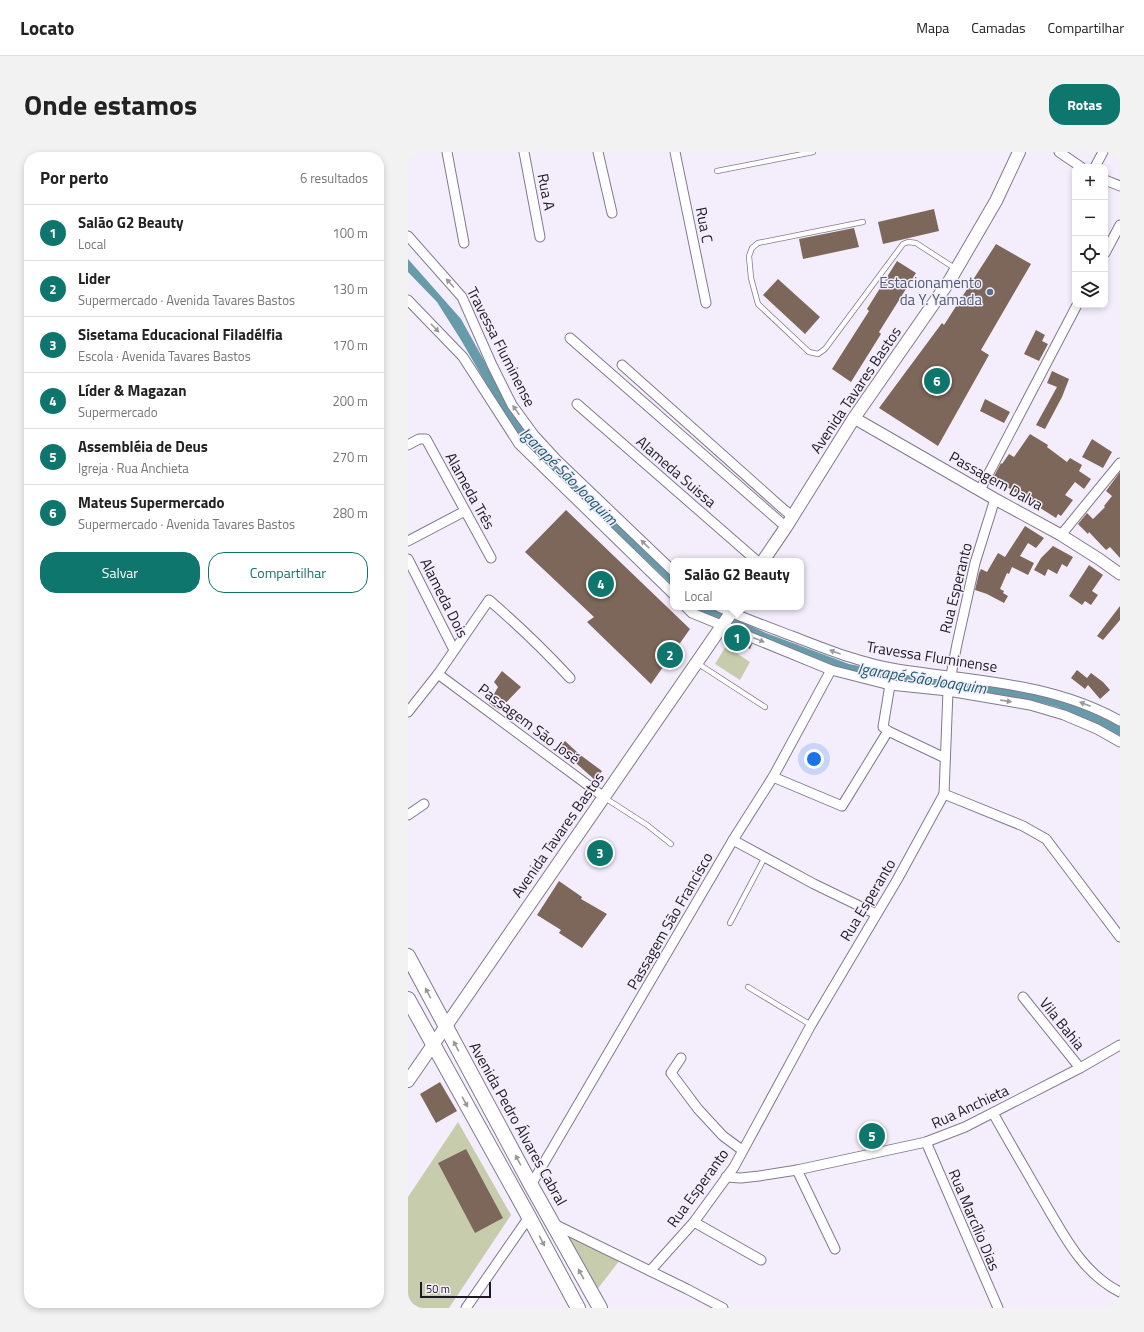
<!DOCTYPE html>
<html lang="pt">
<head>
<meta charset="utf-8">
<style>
  :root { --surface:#fff; --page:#f2f2f2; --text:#222; --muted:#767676; --line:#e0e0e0; --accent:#0f766e }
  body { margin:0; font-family:"Titillium Web",sans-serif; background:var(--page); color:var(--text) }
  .controls { position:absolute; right:12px; top:12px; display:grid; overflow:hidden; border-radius:8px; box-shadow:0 2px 6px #0003 }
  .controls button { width:36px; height:36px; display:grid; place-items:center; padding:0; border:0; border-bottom:1px solid var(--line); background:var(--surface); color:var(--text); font:20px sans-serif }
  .scale { position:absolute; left:12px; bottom:10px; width:71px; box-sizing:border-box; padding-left:4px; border:2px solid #1d1921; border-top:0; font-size:11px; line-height:14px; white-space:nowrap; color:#1d1921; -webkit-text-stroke:3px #f4eefc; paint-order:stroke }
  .you { position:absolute; left:406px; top:607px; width:14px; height:14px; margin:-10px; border:3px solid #fff; border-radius:50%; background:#1a73e8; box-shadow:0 0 0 6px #1a73e833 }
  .badge { display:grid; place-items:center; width:26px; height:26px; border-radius:50%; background:var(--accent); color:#fff; font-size:13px; font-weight:700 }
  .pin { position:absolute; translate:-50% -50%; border:2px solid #fff; box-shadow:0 1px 4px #0006 }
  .popup { position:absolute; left:262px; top:406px; width:134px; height:52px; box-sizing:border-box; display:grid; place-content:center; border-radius:8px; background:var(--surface); filter:drop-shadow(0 1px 3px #0005); font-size:13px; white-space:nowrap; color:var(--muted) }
  .popup b { font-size:15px; color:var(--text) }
  .popup::after { content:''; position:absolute; left:50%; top:100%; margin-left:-8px; border:8px solid transparent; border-top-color:var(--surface) }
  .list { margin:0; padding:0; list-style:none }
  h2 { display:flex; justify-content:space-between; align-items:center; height:52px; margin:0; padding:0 16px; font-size:17px }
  h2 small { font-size:13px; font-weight:400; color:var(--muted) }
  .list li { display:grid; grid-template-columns:26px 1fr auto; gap:12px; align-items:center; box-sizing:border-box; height:56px; padding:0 16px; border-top:1px solid var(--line) }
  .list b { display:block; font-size:15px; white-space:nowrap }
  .list p { margin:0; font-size:13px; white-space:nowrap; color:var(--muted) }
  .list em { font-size:13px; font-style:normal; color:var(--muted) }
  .actions { display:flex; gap:8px; padding:12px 16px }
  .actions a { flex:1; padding:9px 0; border:1px solid var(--accent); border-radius:16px; text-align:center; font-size:14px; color:var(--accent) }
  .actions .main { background:var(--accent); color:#fff }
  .icon { flex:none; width:22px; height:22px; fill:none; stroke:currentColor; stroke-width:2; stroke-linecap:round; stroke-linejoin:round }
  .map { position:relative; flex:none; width:712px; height:1156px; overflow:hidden; border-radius:16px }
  header { display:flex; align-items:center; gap:24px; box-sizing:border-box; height:56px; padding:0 20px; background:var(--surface); border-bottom:1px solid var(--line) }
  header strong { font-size:19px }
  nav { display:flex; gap:22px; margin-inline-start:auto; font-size:14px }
  .intro { display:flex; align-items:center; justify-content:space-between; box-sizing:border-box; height:96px; padding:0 24px }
  h1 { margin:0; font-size:28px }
  .button { padding:10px 18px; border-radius:16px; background:var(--accent); color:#fff; font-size:14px; font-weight:700 }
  main { display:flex; gap:24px; padding:0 24px }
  aside { flex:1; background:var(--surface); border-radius:16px; box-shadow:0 2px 6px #0003 }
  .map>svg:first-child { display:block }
  .green { fill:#c7ccad }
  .water { fill:#689ba9 }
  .building { fill:#7c675a }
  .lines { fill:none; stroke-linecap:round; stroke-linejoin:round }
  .service-casing { stroke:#82798e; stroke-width:6 }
  .minor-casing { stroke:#82798e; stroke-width:11 }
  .tertiary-casing { stroke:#82798e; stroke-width:13 }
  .secondary-casing { stroke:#82798e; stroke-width:14 }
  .primary-casing { stroke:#82798e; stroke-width:16 }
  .service { stroke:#fff; stroke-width:4.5 }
  .minor { stroke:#fff; stroke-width:9 }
  .tertiary { stroke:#fff; stroke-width:11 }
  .secondary { stroke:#fff; stroke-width:12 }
  .primary { stroke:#fff; stroke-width:14 }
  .oneway { fill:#99989b }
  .service-dot { fill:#5c6f8a; stroke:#f4eefc; stroke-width:1.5 }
  .labels { text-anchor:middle; stroke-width:3; stroke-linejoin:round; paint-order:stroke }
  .street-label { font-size:15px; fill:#1d1921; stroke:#f4eefc }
  .service-label { font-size:15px; fill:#4e5e75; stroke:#f4eefc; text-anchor:end }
  .water-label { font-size:16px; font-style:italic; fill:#1d6070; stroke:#f4eefc }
</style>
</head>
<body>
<header>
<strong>Locato</strong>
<nav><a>Mapa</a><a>Camadas</a><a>Compartilhar</a></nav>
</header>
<div class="intro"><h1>Onde estamos</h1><a class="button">Rotas</a></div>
<main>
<aside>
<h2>Por perto<small>6 resultados</small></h2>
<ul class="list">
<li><span class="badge">1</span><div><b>Salão G2 Beauty</b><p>Local</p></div><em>100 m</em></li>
<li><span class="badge">2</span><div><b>Lider</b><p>Supermercado · Avenida Tavares Bastos</p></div><em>130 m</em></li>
<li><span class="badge">3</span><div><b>Sisetama Educacional Filadélfia</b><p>Escola · Avenida Tavares Bastos</p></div><em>170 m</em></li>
<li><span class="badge">4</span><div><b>Líder &amp; Magazan</b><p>Supermercado</p></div><em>200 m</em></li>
<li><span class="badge">5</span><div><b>Assembléia de Deus</b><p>Igreja · Rua Anchieta</p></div><em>270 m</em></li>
<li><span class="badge">6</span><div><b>Mateus Supermercado</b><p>Supermercado · Avenida Tavares Bastos</p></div><em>280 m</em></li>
</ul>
<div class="actions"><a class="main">Salvar</a><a>Compartilhar</a></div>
</aside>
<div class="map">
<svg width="712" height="1156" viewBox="0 0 712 1156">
  <rect width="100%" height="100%" fill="#f4eefc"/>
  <g class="green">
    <polygon points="318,494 342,510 332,528 307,512"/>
    <polygon points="50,970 103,1063 41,1156 0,1156 0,1045"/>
    <polygon points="146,1072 212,1108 184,1144"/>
  </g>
  <g class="water">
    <polygon points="0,107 53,167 103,257 265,423 265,434 109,285 53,188 29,150 0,120"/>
    <polygon points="287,455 300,455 358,481 441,512 486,521 595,535 652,548 681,559 712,574 712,584 682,569 649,555 630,550 570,539 488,530 426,516 293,460"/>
  </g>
  <g class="building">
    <polygon points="526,57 531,79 475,92 470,70"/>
    <polygon points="446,76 451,95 395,107 391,87"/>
    <polygon points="588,92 623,112 573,198 581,203 530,294 471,256 534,171 536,173"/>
    <polygon points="489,109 508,121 471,180 473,182 443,230 424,217 461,159 459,157"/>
    <polygon points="370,127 412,165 397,182 355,143"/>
    <polygon points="628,178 637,183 634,189 640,192 631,209 616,202"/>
    <polygon points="644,219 661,227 654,245 637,277 628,273 649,235 639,231"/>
    <polygon points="577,247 602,260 596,271 572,259"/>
    <polygon points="622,282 640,293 639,295 659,310 662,306 674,313 671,319 683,327 676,337 667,330 657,343 665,348 653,364 650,362 648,366 585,326 593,311 594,312 601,302 606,305"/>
    <polygon points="684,287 704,300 695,316 674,305"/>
    <polygon points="712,320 712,406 702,395 698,398 681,380 680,382 670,372 679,361 685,367 697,355 696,354 704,344 698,339"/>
    <polygon points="158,358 282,477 243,532 179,470 186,465 117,400"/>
    <polygon points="617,374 636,386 628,396 620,391 612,404 626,411 620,423 604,415 601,422 599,421 592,437 596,439 595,441 600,444 596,451 579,442 567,438 571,421 573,417 579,420 590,401 597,405"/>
    <polygon points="645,394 665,405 659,415 654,412 649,422 640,417 637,424 626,418 633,406"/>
    <polygon points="681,413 695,423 684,439 690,443 683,453 677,449 674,453 661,444"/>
    <polygon points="712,454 712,468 695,488 689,484"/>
    <polygon points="318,481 344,492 342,497 316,484"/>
    <polygon points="669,518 679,526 683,521 695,530 702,538 692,547 680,533 677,537 663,526"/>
    <polygon points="94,519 113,535 91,558 81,551 90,535 86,530"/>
    <polygon points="157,589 171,602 194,619 187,628 151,596"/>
    <polygon points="151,729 174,745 173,747 199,762 174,796 151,781 153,778 129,763"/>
    <polygon points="32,930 49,959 28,971 12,942"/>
    <polygon points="58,997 95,1066 67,1081 30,1011"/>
  </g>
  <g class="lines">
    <defs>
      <g id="service">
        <polyline points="309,19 405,0"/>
        <polyline points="455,70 350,91 344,96 341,104 343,126 350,152 401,200 410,202 417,197 495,92 500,90 508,91 548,117"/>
        <polyline points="289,511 357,555"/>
        <polyline points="197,646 239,673 263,692"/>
        <polyline points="322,771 357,705"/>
        <polyline points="340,835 403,873"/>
      </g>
      <g id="minor">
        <polyline points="39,0 56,91"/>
        <polyline points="116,0 132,85"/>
        <polyline points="190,0 204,61"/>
        <polyline points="267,0 298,151"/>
        <polyline points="651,0 673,15"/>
        <polyline points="687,15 695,0"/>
        <polyline points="697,28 712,34"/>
        <polyline points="0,84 54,145 84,213 104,253 126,283 149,308 265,419"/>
        <polyline points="697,101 712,73"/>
        <polyline points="0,148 55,205 111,292 265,442"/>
        <polyline points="162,186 378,375"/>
        <polyline points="214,213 373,355 385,365"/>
        <polyline points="169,252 349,409"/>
        <polyline points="0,293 11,287 18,287 83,406"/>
        <polyline points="572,338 669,153"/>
        <polyline points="653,383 712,311"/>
        <polyline points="0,389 57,359"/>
        <polyline points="0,407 46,498"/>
        <polyline points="278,455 284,461 423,518 482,533 540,539 622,553 656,563 689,577 712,590"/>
        <path d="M 311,455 C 335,466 360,475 384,484 C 418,497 452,511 489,517 C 564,529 643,530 712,569"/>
        <polyline points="30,522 196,645"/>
        <polyline points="482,533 475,575 480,579 537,606"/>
        <path d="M 0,560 L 30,522 L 81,448 C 109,472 136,498 162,526"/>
        <polyline points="365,625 434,654 480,579"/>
        <polyline points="536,642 615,674 638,687 712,785"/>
        <polyline points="0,663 16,652"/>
        <polyline points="325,688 406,732 468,762"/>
        <polyline points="615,845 672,916"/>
        <polyline points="273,906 263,921 290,957 315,984 334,998"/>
        <path d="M 585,961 C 600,988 616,1015 632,1043 C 654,1079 672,1120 712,1140"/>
        <polyline points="518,990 590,1156"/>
        <polyline points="389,1018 427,1097"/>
        <polyline points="318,1025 333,1026 351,1024 389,1018 518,990 557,975 672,916 712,893"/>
        <polyline points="123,1033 325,688 365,625 423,518"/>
        <polyline points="286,1070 353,1108"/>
        <polyline points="146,1072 279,1137 315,1156"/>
        <polyline points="242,1119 286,1070 326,1015 403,873 489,728 536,642 540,539 549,492 567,411 587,347"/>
        <polyline points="58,1156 121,1065"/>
      </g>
      <polyline id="tertiary" points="446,266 587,347 653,383 691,407 712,422"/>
      <g id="secondary">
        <polyline points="355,409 378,375 446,266 542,128 588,49 611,0"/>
        <polyline points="0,929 327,455"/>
      </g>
      <g id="primary">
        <polyline points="0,804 123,1033 192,1156"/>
        <polyline points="0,847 121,1065 170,1156"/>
      </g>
    </defs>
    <use href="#service" class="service-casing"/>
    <use href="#minor" class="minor-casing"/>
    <use href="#tertiary" class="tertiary-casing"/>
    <use href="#secondary" class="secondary-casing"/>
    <use href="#primary" class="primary-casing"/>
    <use href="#service" class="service"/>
    <use href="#minor" class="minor"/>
    <use href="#tertiary" class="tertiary"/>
    <use href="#secondary" class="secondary"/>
    <use href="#primary" class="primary"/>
  </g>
  <defs><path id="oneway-solid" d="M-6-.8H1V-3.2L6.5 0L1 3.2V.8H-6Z"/></defs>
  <g class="oneway">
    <use href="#oneway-solid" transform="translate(42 131) rotate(-132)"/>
    <use href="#oneway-solid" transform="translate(27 176) rotate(46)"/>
    <use href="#oneway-solid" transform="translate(108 258) rotate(-125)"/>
    <use href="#oneway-solid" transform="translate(237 392) rotate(-136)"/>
    <use href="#oneway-solid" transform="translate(351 488) rotate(22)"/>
    <use href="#oneway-solid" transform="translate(427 500) rotate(-160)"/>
    <use href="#oneway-solid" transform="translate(598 549) rotate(9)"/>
    <use href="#oneway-solid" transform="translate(677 552) rotate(-159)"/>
    <use href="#oneway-solid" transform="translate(20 841) rotate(-118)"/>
    <use href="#oneway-solid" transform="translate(48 894) rotate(-118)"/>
    <use href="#oneway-solid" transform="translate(57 950) rotate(61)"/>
    <use href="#oneway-solid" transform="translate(110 1008) rotate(-118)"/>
    <use href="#oneway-solid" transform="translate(134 1089) rotate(62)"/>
    <use href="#oneway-solid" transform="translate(173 1122) rotate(-119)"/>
  </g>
  <circle class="service-dot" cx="582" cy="140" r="4"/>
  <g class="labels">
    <g class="street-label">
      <text transform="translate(138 40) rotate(79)" y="5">Rua A</text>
      <text transform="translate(296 73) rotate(79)" y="5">Rua C</text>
      <text transform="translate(93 195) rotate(63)" y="5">Travessa Fluminense</text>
      <text transform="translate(448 238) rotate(-56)" y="5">Avenida Tavares Bastos</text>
      <text transform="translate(268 320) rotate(41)" y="5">Alameda Suissa</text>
      <text transform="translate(588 329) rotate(29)" y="5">Passagem Dalva</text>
      <text transform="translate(62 339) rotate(61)" y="5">Alameda Três</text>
      <text transform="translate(548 436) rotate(-76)" y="5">Rua Esperanto</text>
      <text transform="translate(36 446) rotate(63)" y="5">Alameda Dois</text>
      <text transform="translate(524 505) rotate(9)" y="5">Travessa Fluminense</text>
      <text transform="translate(121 572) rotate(37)" y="5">Passagem São José</text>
      <text transform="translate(150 683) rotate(-55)" y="5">Avenida Tavares Bastos</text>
      <text transform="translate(460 748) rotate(-59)" y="5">Rua Esperanto</text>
      <text transform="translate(262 769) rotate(-60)" y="5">Passagem São Francisco</text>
      <text transform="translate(654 872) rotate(51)" y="5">Vila Bahia</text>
      <text transform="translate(562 955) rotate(-25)" y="5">Rua Anchieta</text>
      <text transform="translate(110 972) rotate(61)" y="5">Avenida Pedro Álvares Cabral</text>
      <text transform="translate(290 1036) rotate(-54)" y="5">Rua Esperanto</text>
      <text transform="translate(566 1068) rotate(67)" y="5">Rua Marcílio Dias</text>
    </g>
    <g class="service-label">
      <text x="574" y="136">Estacionamento<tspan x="574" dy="17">da Y. Yamada</tspan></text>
    </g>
    <g class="water-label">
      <text transform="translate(161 324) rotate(45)" y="6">Igarapé São Joaquim</text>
      <text transform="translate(514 526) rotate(9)" y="6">Igarapé São Joaquim</text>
    </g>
  </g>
</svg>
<div class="controls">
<button>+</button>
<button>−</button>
<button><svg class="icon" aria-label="locate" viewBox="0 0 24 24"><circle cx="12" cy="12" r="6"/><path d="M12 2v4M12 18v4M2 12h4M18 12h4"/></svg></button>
<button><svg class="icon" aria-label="layers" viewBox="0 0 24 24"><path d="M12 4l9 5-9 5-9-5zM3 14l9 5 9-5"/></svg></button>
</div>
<div class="scale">50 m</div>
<div class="you"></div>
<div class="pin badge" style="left:329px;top:486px">1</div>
<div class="popup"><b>Salão G2 Beauty</b>Local</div>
<div class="pin badge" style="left:262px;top:503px">2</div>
<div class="pin badge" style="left:192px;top:701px">3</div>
<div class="pin badge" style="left:193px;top:432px">4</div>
<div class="pin badge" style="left:464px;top:984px">5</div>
<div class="pin badge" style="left:529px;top:229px">6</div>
</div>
</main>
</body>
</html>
